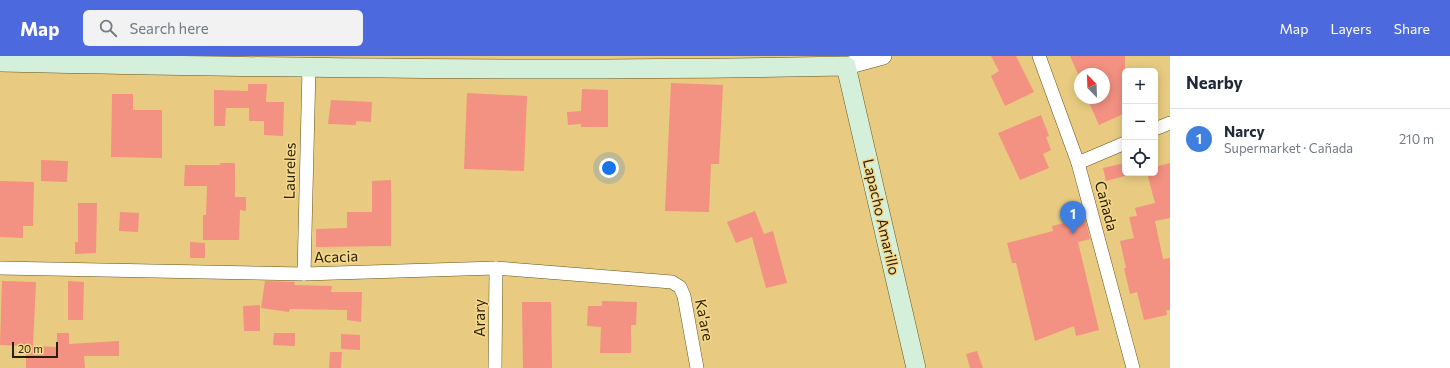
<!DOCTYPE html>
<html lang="en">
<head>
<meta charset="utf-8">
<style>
  :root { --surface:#fff; --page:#f2f2f3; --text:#1f2937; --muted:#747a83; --line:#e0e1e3; --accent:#4c6ade }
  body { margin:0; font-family:Commissioner,sans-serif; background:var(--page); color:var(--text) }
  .controls { position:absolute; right:12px; top:12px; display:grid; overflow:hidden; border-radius:6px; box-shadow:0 2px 10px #0003 }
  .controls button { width:36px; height:36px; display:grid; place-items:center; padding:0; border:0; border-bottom:1px solid var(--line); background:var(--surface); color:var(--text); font:20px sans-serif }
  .compass { position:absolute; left:1074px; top:12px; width:36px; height:36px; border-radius:50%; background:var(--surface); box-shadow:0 2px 10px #0003; rotate:337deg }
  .scale { position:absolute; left:12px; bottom:10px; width:46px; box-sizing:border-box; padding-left:4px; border:2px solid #291e00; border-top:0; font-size:11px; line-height:14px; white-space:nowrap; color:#291e00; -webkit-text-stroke:3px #f5d98e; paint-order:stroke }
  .you { position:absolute; left:609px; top:112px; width:14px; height:14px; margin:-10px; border:3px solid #fff; border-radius:50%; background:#1a73e8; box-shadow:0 0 0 6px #1a73e833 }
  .badge { display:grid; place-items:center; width:26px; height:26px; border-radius:50%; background:var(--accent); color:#fff; font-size:13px; font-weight:700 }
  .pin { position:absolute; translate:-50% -33px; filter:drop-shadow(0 1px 2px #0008) }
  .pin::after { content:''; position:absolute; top:21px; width:14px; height:12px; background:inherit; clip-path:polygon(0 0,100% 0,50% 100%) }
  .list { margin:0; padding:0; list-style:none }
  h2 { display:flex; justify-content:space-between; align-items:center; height:52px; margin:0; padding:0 16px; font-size:17px }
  h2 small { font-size:13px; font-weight:400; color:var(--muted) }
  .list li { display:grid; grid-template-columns:26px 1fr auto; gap:12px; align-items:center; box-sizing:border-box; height:60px; padding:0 16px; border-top:1px solid var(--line) }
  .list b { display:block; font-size:15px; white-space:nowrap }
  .list p { margin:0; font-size:13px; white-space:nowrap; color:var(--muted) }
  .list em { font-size:13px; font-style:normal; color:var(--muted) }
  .icon { flex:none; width:22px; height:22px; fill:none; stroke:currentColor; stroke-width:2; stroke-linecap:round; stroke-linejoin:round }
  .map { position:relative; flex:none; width:1170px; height:312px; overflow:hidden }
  header { display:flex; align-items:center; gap:24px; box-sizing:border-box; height:56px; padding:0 20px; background:var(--accent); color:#fff }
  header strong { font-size:19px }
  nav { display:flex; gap:22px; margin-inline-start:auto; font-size:14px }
  .search { width:280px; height:36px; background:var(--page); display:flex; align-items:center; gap:10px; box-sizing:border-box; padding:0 14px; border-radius:6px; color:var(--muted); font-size:15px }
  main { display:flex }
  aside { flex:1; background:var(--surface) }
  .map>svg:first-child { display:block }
  .building { fill:#f39182 }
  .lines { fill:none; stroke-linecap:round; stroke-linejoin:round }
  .minor-casing { stroke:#675319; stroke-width:14 }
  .tertiary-casing { stroke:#675319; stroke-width:18 }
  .secondary-casing { stroke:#675319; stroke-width:20 }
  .minor { stroke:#fff; stroke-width:13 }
  .tertiary { stroke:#fff; stroke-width:17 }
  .secondary { stroke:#d4efda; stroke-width:19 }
  .labels { text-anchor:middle; stroke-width:3; stroke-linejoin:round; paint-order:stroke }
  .street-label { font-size:15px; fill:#291e00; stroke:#f5d98e }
</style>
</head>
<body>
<header>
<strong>Map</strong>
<div class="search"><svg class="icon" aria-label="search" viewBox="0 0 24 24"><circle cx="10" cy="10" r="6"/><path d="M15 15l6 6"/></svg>Search here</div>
<nav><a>Map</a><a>Layers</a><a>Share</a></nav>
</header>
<main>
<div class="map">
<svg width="1170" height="312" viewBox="0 0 1170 312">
  <rect width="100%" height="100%" fill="#e8cb81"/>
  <g class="building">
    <polygon points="991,0 1016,0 1034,36 1005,50 991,20 999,15"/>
    <polygon points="1070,0 1125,0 1125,57 1099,69 1087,42 1104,42 1104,18 1078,18"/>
    <polygon points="671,27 723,29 719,108 711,108 709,156 665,155"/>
    <polygon points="248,28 267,28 266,46 284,46 283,80 264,79 264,65 249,65 249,52 226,52 225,70 214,70 214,34 248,35"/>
    <polygon points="582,33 608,34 608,71 581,71 581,68 568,69 567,56 581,55"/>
    <polygon points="467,37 527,40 524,115 464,113"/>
    <polygon points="112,38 133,38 133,54 162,54 162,102 111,101"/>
    <polygon points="331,44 372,46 371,66 356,65 356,69 328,68"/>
    <polygon points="1041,59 1049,80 1046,81 1051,94 1043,98 1049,112 1020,124 998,77"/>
    <polygon points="41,104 68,105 67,126 41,125"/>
    <polygon points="220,107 235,107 235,141 246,141 246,155 240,154 239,184 203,184 203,159 206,159 207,130 184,130 185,109 220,109"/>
    <polygon points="1125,107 1125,120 1106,125 1103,112"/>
    <polygon points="1170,107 1170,162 1155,165 1163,203 1170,202 1170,254 1166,254 1167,259 1144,264 1137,236 1130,238 1124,212 1126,212 1120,185 1134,182 1129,161 1137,160 1135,152 1155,147 1147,117 1155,117 1155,111"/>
    <polygon points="391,124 391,190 316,191 316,173 347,172 347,156 372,156 372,125"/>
    <polygon points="0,125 34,126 33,170 23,170 23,182 0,181"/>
    <polygon points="78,147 97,147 96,197 75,198 75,186 78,186"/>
    <polygon points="755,155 764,178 773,175 787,227 766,232 752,181 736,187 727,166"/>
    <polygon points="120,156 139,157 138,176 119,175"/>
    <polygon points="1085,162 1090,183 1078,186 1099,274 1076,280 1074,270 1035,285 1016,207 1012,207 1007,187 1053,175 1052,170"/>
    <polygon points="190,186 205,187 205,202 190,202"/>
    <polygon points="2,225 36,226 33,290 57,291 57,277 69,277 69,288 119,285 119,300 84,300 85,312 26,312 26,290 0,289"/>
    <polygon points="68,225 84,226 83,264 68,264"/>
    <polygon points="265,225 295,226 294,229 332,230 331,236 362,236 361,266 347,264 347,254 290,253 289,256 261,252"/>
    <polygon points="602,245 637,246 636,269 631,269 631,297 600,297 601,271 587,270 588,250 602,250"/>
    <polygon points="522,246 551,246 552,312 523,312"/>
    <polygon points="260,249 260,275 244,275 243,250"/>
    <polygon points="274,277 295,277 295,290 273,289"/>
    <polygon points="341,278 360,279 360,294 341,293"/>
    <polygon points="977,295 983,312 970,312 966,298"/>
    <polygon points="330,296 342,296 341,312 329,312"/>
  </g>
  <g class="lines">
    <defs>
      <g id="minor">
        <polyline points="1039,0 1078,107 1133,312"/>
        <polyline points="1155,73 1170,67"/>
        <polyline points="1078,107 1125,87"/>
        <polyline points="0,212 304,218 496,212 672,226 680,231 684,240 697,312"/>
        <polyline points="304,218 309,12"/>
        <polyline points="495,312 496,212"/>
      </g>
      <polyline id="tertiary" points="846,10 883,0"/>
      <path id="secondary" d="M 0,6 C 282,12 564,16 846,10 L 916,312"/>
    </defs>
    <use href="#minor" class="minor-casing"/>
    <use href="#tertiary" class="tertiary-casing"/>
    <use href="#secondary" class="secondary-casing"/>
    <use href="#minor" class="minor"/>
    <use href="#tertiary" class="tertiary"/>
    <use href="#secondary" class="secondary"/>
  </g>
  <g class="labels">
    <g class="street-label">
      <text transform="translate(290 115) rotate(-89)" y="5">Laureles</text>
      <text transform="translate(1106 150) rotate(75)" y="5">Cañada</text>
      <text transform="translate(881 161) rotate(77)" y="5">Lapacho Amarillo</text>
      <text transform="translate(336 201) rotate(-2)" y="5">Acacia</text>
      <text transform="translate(480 262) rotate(-90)" y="5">Arary</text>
      <text transform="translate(704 264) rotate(79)" y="5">Ka'are</text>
    </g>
  </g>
</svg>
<div class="controls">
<button>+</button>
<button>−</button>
<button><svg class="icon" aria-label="locate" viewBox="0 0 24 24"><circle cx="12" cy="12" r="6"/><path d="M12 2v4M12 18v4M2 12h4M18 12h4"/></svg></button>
</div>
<svg class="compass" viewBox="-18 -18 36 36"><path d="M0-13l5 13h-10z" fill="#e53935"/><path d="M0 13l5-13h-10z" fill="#747a83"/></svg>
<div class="scale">20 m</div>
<div class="you"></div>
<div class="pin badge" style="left:1073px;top:178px;background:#3f7fe0">1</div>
</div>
<aside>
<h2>Nearby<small></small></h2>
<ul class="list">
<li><span class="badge" style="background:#3f7fe0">1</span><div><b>Narcy</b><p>Supermarket · Cañada</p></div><em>210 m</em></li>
</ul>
</aside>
</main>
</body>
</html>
